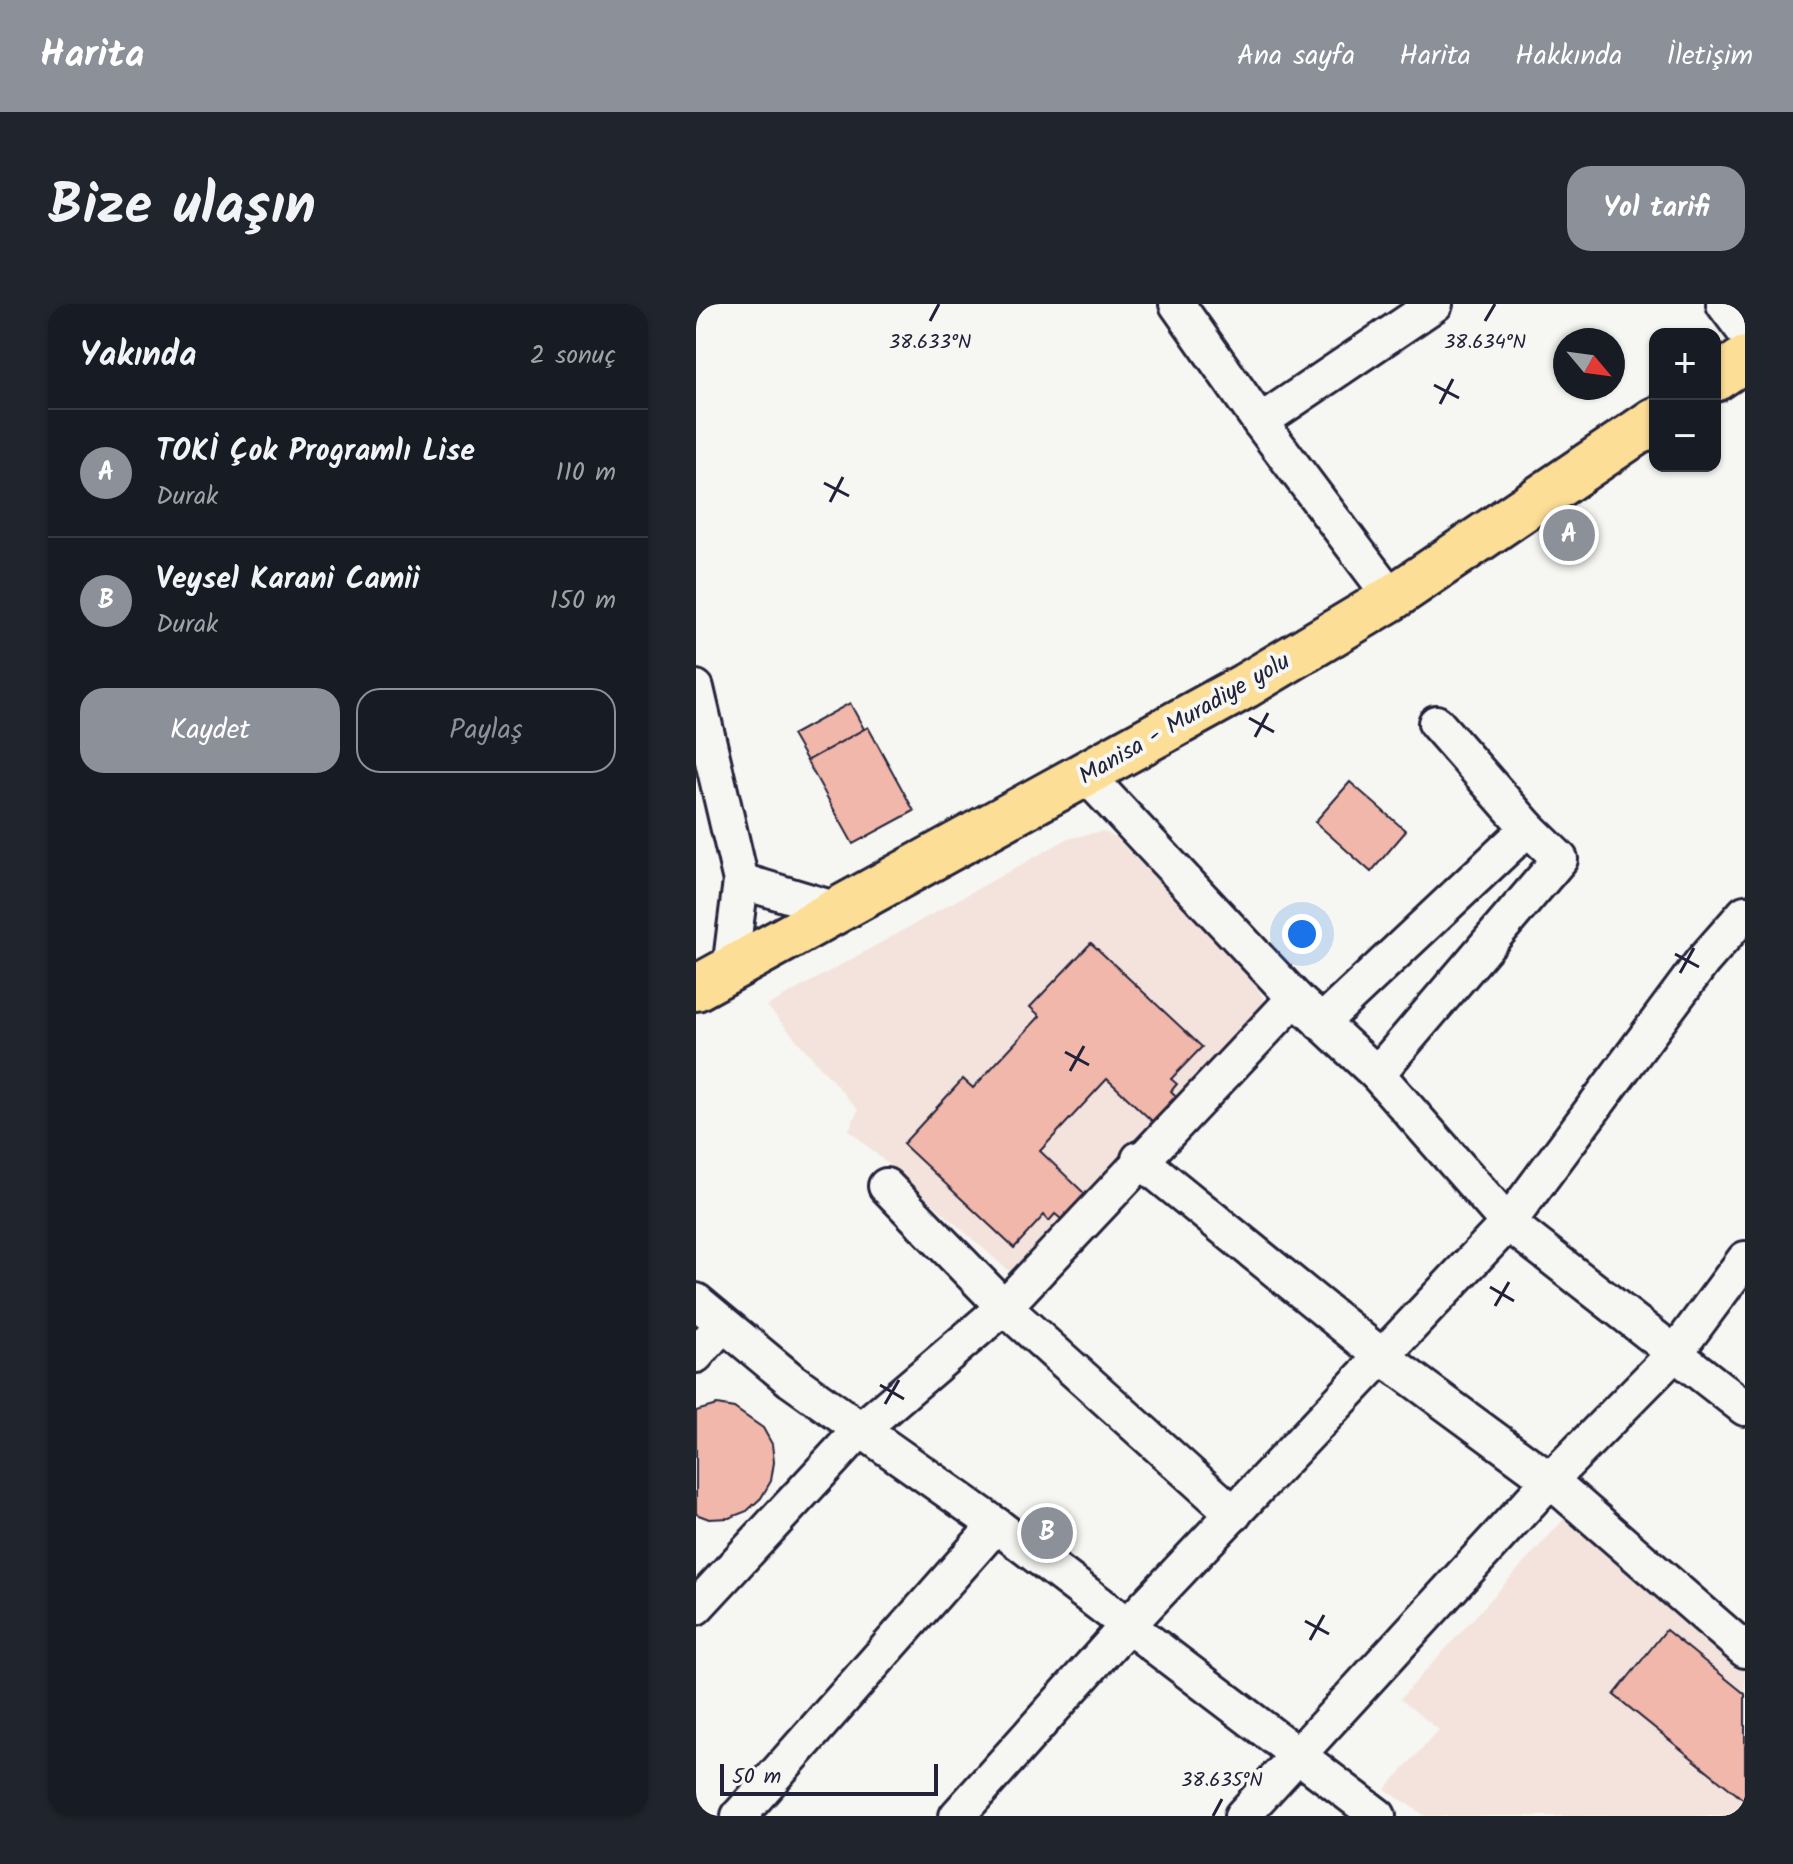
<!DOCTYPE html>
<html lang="tr">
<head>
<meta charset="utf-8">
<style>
  :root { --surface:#171b24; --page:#20242c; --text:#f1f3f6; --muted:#9ea1a6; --line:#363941; --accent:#8c9099 }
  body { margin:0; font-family:Kalam,sans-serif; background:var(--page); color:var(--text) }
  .controls { position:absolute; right:24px; top:24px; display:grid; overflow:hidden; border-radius:16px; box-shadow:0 2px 6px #0004 }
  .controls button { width:72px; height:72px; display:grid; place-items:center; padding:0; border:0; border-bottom:2px solid var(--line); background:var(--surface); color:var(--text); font:40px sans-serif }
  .compass { position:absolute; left:857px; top:24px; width:72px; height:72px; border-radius:50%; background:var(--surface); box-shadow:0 2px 6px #0004; rotate:119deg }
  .scale { position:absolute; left:24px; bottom:20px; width:218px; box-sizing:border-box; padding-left:8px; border:4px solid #22223b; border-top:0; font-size:22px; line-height:28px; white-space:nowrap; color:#22223b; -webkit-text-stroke:6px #f6f6f2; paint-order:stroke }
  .you { position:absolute; left:606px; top:630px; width:28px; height:28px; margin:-20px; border:6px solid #fff; border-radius:50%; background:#1a73e8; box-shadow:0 0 0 12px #1a73e833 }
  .badge { display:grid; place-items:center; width:52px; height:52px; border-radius:50%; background:var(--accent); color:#fff; font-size:26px; font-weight:700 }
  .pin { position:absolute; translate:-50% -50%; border:4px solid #fff; box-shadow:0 2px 8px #0006 }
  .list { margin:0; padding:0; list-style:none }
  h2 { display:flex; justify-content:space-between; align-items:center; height:104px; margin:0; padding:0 32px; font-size:34px }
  h2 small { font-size:26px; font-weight:400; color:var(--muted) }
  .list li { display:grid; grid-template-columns:52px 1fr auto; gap:24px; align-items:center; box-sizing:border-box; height:128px; padding:0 32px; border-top:2px solid var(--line) }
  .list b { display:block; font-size:30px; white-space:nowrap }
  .list p { margin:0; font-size:26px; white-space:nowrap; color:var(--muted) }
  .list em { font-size:26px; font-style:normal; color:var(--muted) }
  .actions { display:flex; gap:16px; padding:24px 32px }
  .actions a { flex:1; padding:18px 0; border:2px solid var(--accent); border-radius:24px; text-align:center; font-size:28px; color:var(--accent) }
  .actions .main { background:var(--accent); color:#fff }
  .map { position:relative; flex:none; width:1049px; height:1512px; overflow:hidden; border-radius:24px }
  header { display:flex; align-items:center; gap:48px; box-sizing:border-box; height:112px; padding:0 40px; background:var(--accent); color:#fff }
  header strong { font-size:38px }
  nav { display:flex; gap:44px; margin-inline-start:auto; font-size:28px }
  .intro { display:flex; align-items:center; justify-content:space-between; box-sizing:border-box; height:192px; padding:0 48px }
  h1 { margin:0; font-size:56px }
  .button { padding:20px 36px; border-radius:24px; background:var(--accent); color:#fff; font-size:28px; font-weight:700 }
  main { display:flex; gap:48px; padding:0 48px }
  aside { flex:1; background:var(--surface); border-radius:24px; box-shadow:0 2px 6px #0004 }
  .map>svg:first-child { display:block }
  .built { fill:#f4e3dd }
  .building { fill:#f1b7ab; stroke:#22223b; stroke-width:2 }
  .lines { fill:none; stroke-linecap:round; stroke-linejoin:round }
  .minor-casing { stroke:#22223b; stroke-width:40 }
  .major-casing { stroke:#22223b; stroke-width:50 }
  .minor { stroke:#f6f6f2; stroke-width:34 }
  .major { stroke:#fdde96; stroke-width:44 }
  .ticks { fill:none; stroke:#22223b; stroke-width:3 }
  .labels { text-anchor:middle; stroke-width:8; stroke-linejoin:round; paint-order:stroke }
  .street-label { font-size:24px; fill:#22223b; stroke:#f6f6f2 }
  .ticks-label { font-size:20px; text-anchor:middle; fill:#22223b; stroke:#f6f6f2; stroke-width:8; stroke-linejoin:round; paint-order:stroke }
</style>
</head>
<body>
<header>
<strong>Harita</strong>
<nav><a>Ana sayfa</a><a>Harita</a><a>Hakkında</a><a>İletişim</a></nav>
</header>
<div class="intro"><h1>Bize ulaşın</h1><a class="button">Yol tarifi</a></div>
<main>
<aside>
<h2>Yakında<small>2 sonuç</small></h2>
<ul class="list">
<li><span class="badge">A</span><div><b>TOKİ Çok Programlı Lise</b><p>Durak</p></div><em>110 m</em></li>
<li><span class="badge">B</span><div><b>Veysel Karani Camii</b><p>Durak</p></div><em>150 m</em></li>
</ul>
<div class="actions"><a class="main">Kaydet</a><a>Paylaş</a></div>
</aside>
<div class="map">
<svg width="1049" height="1512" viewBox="0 0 1049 1512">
  <rect width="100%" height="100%" fill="#f6f6f2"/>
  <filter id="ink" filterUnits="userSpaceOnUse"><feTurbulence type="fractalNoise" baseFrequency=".0125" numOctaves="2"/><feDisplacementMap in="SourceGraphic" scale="16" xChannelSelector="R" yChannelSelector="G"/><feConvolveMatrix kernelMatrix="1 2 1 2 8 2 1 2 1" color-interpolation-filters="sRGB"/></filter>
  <g filter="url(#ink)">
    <g class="built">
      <polygon points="407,527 419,533 554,669 569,698 315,969 153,826 162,806 71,702 371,535"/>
      <polygon points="868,1215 1049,1365 1049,1512 729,1512 689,1485 743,1426 704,1395"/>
    </g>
    <g class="building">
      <polygon points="154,399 168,425 111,457 96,431"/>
      <polygon points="172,423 218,507 157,540 111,457"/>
      <polygon points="654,478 710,527 675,568 619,518"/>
      <polygon points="395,639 506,743 475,775 481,780 475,787 480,792 456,817 411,775 344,847 389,890 365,915 359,910 353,917 348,911 318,944 207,840 267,775 277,784 344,712 334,703"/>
      <polygon points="21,1101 38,1104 67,1124 76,1140 78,1158 75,1177 65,1194 51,1207 33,1214 13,1215 0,1210 0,1107"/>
      <polygon points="970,1326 1049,1390 1049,1497 918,1391"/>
    </g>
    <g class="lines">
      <defs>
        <g id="minor">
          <polyline points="481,0 564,118 696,294"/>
          <polyline points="1028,0 1049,28"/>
          <polyline points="564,118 739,0"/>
          <polyline points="0,384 45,577 34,665"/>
          <polyline points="390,471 599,694 681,770 812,919 1049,1104"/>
          <polyline points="45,577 138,605"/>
          <polyline points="625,719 832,524"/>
          <polyline points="681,770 864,555 832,524 740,419"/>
          <polyline points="443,855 688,1054 854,1176 1049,1346"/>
          <polyline points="190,882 308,1003 538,1210"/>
          <polyline points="0,997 95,1076 300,1221 682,1512"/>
          <polyline points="0,1051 26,1021"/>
          <polyline points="0,1303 163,1127 308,1003 599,694"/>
          <polyline points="43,1512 300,1221"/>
          <polyline points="261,1512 431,1322 812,919 1006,658 1049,609"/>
          <polyline points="546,1512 854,1176 980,1048 1049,955"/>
        </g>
        <g id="major">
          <polyline points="1019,75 1049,55"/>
          <polyline points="0,684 549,382 696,294 959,116"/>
        </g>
      </defs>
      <use href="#minor" class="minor-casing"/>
      <use href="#major" class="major-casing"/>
      <use href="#minor" class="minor"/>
      <use href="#major" class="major"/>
    </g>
  </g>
  <path class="ticks" d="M 234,17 L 243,0M 789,17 L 799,0M 738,81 L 763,94M 744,100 L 757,75M 128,179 L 153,192M 134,198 L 147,173M 553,414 L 578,428M 559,433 L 572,409M 979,650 L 1003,663M 984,669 L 998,644M 369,748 L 393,761M 374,767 L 388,742M 794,983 L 818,997M 799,1002 L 813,978M 184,1081 L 208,1095M 189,1100 L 203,1076M 609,1317 L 633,1330M 614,1336 L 628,1311M 517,1512 L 526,1495"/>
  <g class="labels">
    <g class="street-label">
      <text transform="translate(488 414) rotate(-30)" y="8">Manisa - Muradiye yolu</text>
    </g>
  </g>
  <g class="ticks-label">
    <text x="234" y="44">38.633°N</text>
    <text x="789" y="44">38.634°N</text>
    <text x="526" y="1482">38.635°N</text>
  </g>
</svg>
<div class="controls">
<button>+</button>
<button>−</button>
</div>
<svg class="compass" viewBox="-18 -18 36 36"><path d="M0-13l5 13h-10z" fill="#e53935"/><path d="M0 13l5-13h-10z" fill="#9ea1a6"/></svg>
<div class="scale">50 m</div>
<div class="you"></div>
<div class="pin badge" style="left:873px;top:231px">A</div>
<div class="pin badge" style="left:351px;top:1229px">B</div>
</div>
</main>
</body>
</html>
